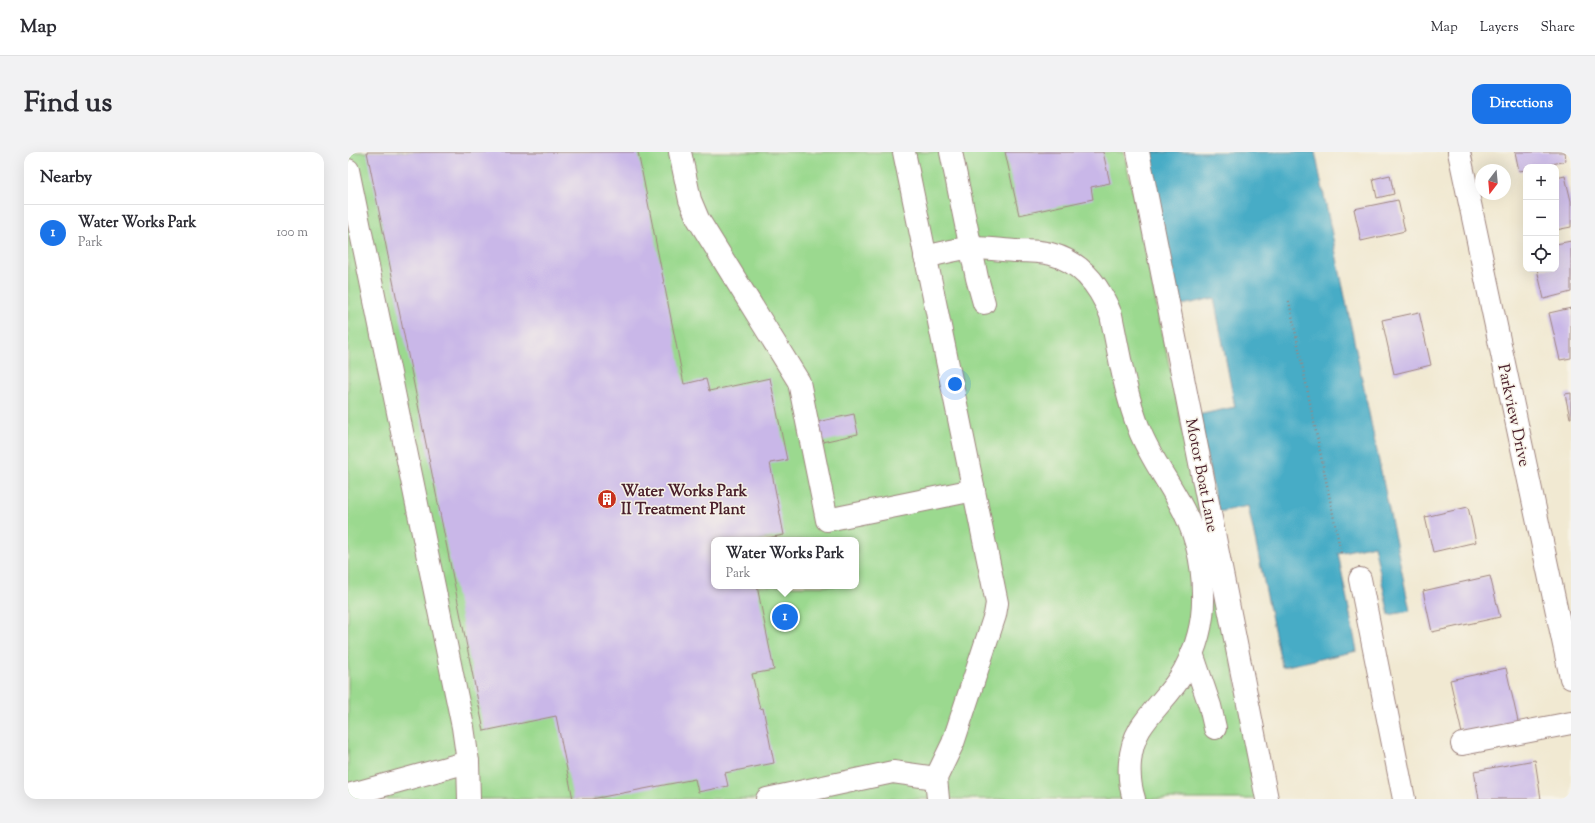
<!DOCTYPE html>
<html lang="en">
<head>
<meta charset="utf-8">
<style>
  :root { --surface:#fff; --page:#f2f2f3; --text:#2b2b33; --muted:#7c7c81; --line:#e1e1e2; --accent:#1a73e8 }
  body { margin:0; font-family:"Sorts Mill Goudy",serif; background:var(--page); color:var(--text) }
  .controls { position:absolute; right:12px; top:12px; display:grid; overflow:hidden; border-radius:8px; box-shadow:0 4px 16px #0002 }
  .controls button { width:36px; height:36px; display:grid; place-items:center; padding:0; border:0; border-bottom:1px solid var(--line); background:var(--surface); color:var(--text); font:20px sans-serif }
  .compass { position:absolute; left:1127px; top:12px; width:36px; height:36px; border-radius:50%; background:var(--surface); box-shadow:0 4px 16px #0002; rotate:196deg }
  .you { position:absolute; left:607px; top:232px; width:14px; height:14px; margin:-10px; border:3px solid #fff; border-radius:50%; background:#1a73e8; box-shadow:0 0 0 6px #1a73e833 }
  .badge { display:grid; place-items:center; width:26px; height:26px; border-radius:50%; background:var(--accent); color:#fff; font-size:13px; font-weight:700 }
  .pin { position:absolute; translate:-50% -50%; border:2px solid #fff; box-shadow:0 1px 4px #0006 }
  .popup { position:absolute; left:363px; top:385px; width:148px; height:52px; box-sizing:border-box; display:grid; place-content:center; border-radius:8px; background:var(--surface); filter:drop-shadow(0 1px 3px #0005); font-size:13px; white-space:nowrap; color:var(--muted) }
  .popup b { font-size:15px; color:var(--text) }
  .popup::after { content:''; position:absolute; left:50%; top:100%; margin-left:-8px; border:8px solid transparent; border-top-color:var(--surface) }
  .list { margin:0; padding:0; list-style:none }
  h2 { display:flex; justify-content:space-between; align-items:center; height:52px; margin:0; padding:0 16px; font-size:17px }
  h2 small { font-size:13px; font-weight:400; color:var(--muted) }
  .list li { display:grid; grid-template-columns:26px 1fr auto; gap:12px; align-items:center; box-sizing:border-box; height:56px; padding:0 16px; border-top:1px solid var(--line) }
  .list b { display:block; font-size:15px; white-space:nowrap }
  .list p { margin:0; font-size:13px; white-space:nowrap; color:var(--muted) }
  .list em { font-size:13px; font-style:normal; color:var(--muted) }
  .icon { flex:none; width:22px; height:22px; fill:none; stroke:currentColor; stroke-width:2; stroke-linecap:round; stroke-linejoin:round }
  .map { position:relative; flex:none; width:1223px; height:647px; overflow:hidden; border-radius:12px }
  header { display:flex; align-items:center; gap:24px; box-sizing:border-box; height:56px; padding:0 20px; background:var(--surface); border-bottom:1px solid var(--line) }
  header strong { font-size:19px }
  nav { display:flex; gap:22px; margin-inline-start:auto; font-size:14px }
  .intro { display:flex; align-items:center; justify-content:space-between; box-sizing:border-box; height:96px; padding:0 24px }
  h1 { margin:0; font-size:28px }
  .button { padding:10px 18px; border-radius:12px; background:var(--accent); color:#fff; font-size:14px; font-weight:700 }
  main { display:flex; gap:24px; padding:0 24px }
  aside { flex:1; background:var(--surface); border-radius:12px; box-shadow:0 4px 16px #0002 }
  .map>svg:first-child { display:block }
  .green { fill:#9bd98f; stroke:#727c5d; fill-rule:evenodd }
  .water { fill:#46acc6; stroke:#486678 }
  .building { fill:#c9b7e8 }
  .lines { fill:none; stroke-linecap:round; stroke-linejoin:round }
  .minor-casing { stroke:#9e847e; stroke-width:24 }
  .path { stroke:#9e847e; stroke-width:2.5; stroke-dasharray:1 3; stroke-linecap:butt }
  .minor { stroke:#fff; stroke-width:22 }
  .labels { text-anchor:middle; stroke-width:3; stroke-linejoin:round; paint-order:stroke }
  .street-label { font-size:16px; fill:#4a1f2b; stroke:#f7f3e8 }
  .poi-label { font-size:16px; font-weight:bold; fill:#4a1f2b; stroke:#f7f3e8; text-anchor:start }
</style>
</head>
<body>
<header>
<strong>Map</strong>
<nav><a>Map</a><a>Layers</a><a>Share</a></nav>
</header>
<div class="intro"><h1>Find us</h1><a class="button">Directions</a></div>
<main>
<aside>
<h2>Nearby<small></small></h2>
<ul class="list">
<li><span class="badge">1</span><div><b>Water Works Park</b><p>Park</p></div><em>100 m</em></li>
</ul>
</aside>
<div class="map">
<svg width="1223" height="647" viewBox="0 0 1223 647">
  <rect width="100%" height="100%" fill="#f7f3e8"/>
  <filter id="ink" filterUnits="userSpaceOnUse"><feTurbulence type="fractalNoise" baseFrequency=".025" numOctaves="2"/><feDisplacementMap in="SourceGraphic" scale="8" xChannelSelector="R" yChannelSelector="G"/><feConvolveMatrix kernelMatrix="1 2 1 2 8 2 1 2 1" color-interpolation-filters="sRGB"/></filter>
  <filter id="wash" filterUnits="userSpaceOnUse"><feTurbulence type="fractalNoise" baseFrequency=".012" numOctaves="4" result="noise"/><feDisplacementMap in="SourceGraphic" scale="16" xChannelSelector="R" yChannelSelector="G"/><feGaussianBlur stdDeviation="0.9" result="paint"/><feColorMatrix in="noise" values="0 0 0 0 0 0 0 0 0 0 0 0 0 0 0 0 0 1.4 0 .05"/><feComposite in="paint" operator="in"/></filter>
  <g filter="url(#wash)">
    <rect width="100%" height="100%" fill="#f1e9d2"/>
    <path class="green" d="M 0,0 L 776,0 L 913,647 L 0,647 ZM 366,388 L 508,388 L 508,434 L 366,434 Z"/>
    <polygon class="water" points="793,0 967,0 1062,459 1041,463 1026,393 990,401 1009,499 934,515 900,354 870,360 850,263 887,255 866,146 825,155"/>
    <g id="blocks">
      <g class="building">
        <polygon points="19,0 290,0 336,232 358,227 361,239 422,226 439,308 422,311 436,383 409,388 366,388 366,434 409,434 426,518 404,522 412,557 415,556 426,611 377,621 380,634 350,640 347,627 244,647 225,647 208,564 136,579"/>
        <polygon points="657,0 755,0 762,31 743,35 745,47 671,63"/>
        <polygon points="1167,0 1217,0 1218,9 1190,15 1178,15 1178,18 1171,19"/>
        <polygon points="1042,23 1046,42 1029,46 1025,27"/>
        <polygon points="1217,24 1223,49 1223,75 1208,78 1208,26"/>
        <polygon points="1050,48 1057,79 1013,89 1006,57"/>
        <polygon points="1223,89 1223,140 1196,147 1189,117 1208,117 1208,92"/>
        <polygon points="1223,156 1223,206 1212,208 1201,161"/>
        <polygon points="1071,160 1083,213 1046,222 1034,168"/>
        <polygon points="1223,241 1223,266 1222,266 1217,242"/>
        <polygon points="506,262 510,282 474,290 469,270"/>
        <polygon points="1120,355 1128,390 1085,400 1077,365"/>
        <polygon points="1142,424 1152,465 1084,480 1075,439"/>
        <polygon points="1158,516 1171,574 1115,586 1102,528"/>
        <polygon points="1187,608 1193,647 1131,647 1126,619"/>
      </g>
    </g>
  </g>
  <g filter="url(#ink)">
    <use href="#blocks" fill-opacity="0" stroke="#9e847e" stroke-width="1"/>
    <g class="lines">
      <defs>
        <g id="minor">
          <polyline points="332,0 342,48 350,67 451,230 479,368 626,338"/>
          <polyline points="556,0 649,451 647,463 605,591 588,626 590,647"/>
          <polyline points="603,0 629,126 636,151"/>
          <polyline points="790,0 919,647"/>
          <polyline points="1111,0 1223,526"/>
          <polyline points="0,18 115,575 120,610 121,647"/>
          <path d="M 577,105 C 592,102 609,96 625,96 C 639,96 653,98 667,99 C 679,99 692,99 703,102 C 734,110 752,135 763,163 C 771,201 777,241 791,277 C 801,303 817,324 830,348 C 846,376 855,408 855,441 C 856,467 849,495 836,519 C 824,541 805,556 792,577 C 780,597 779,625 786,647"/>
          <polyline points="1012,427 1056,647"/>
          <polyline points="844,501 862,554 867,576"/>
          <polyline points="1114,592 1223,571"/>
          <polyline points="0,643 120,610"/>
          <polyline points="419,647 545,620 588,626"/>
        </g>
      </defs>
      <use href="#minor" class="minor-casing"/>
      <polyline class="path" points="941,149 993,401"/>
      <use href="#minor" class="minor"/>
    </g>
  </g>
  <defs>
    <symbol id="building-disc" viewBox="-11 -11 22 22"><circle r="9.5" fill="#c8321e" stroke="#f7f3e8"/><path d="M-4-6H4V6H1V3H-1V6H-4ZM-2.5-4.3h1.7v1.8h-1.7ZM.8-4.3h1.7v1.8H.8ZM-2.5-1h1.7V.8h-1.7ZM.8-1h1.7V.8H.8Z" fill="#fff"/></symbol>
  </defs>
  <g fill-rule="evenodd">
    <use href="#building-disc" x="248" y="336" width="22" height="22"/>
  </g>
  <g class="labels">
    <g class="street-label">
      <text transform="translate(1167 263) rotate(78)" y="6">Parkview Drive</text>
      <text transform="translate(855 323) rotate(79)" y="6">Motor Boat Lane</text>
    </g>
    <g class="poi-label">
      <text x="273" y="344">Water Works Park<tspan x="273" dy="18">II Treatment Plant</tspan></text>
    </g>
  </g>
</svg>
<div class="controls">
<button>+</button>
<button>−</button>
<button><svg class="icon" aria-label="locate" viewBox="0 0 24 24"><circle cx="12" cy="12" r="6"/><path d="M12 2v4M12 18v4M2 12h4M18 12h4"/></svg></button>
</div>
<svg class="compass" viewBox="-18 -18 36 36"><path d="M0-13l5 13h-10z" fill="#e53935"/><path d="M0 13l5-13h-10z" fill="#7c7c81"/></svg>
<div class="you"></div>
<div class="pin badge" style="left:437px;top:465px">1</div>
<div class="popup"><b>Water Works Park</b>Park</div>
</div>
</main>
</body>
</html>
